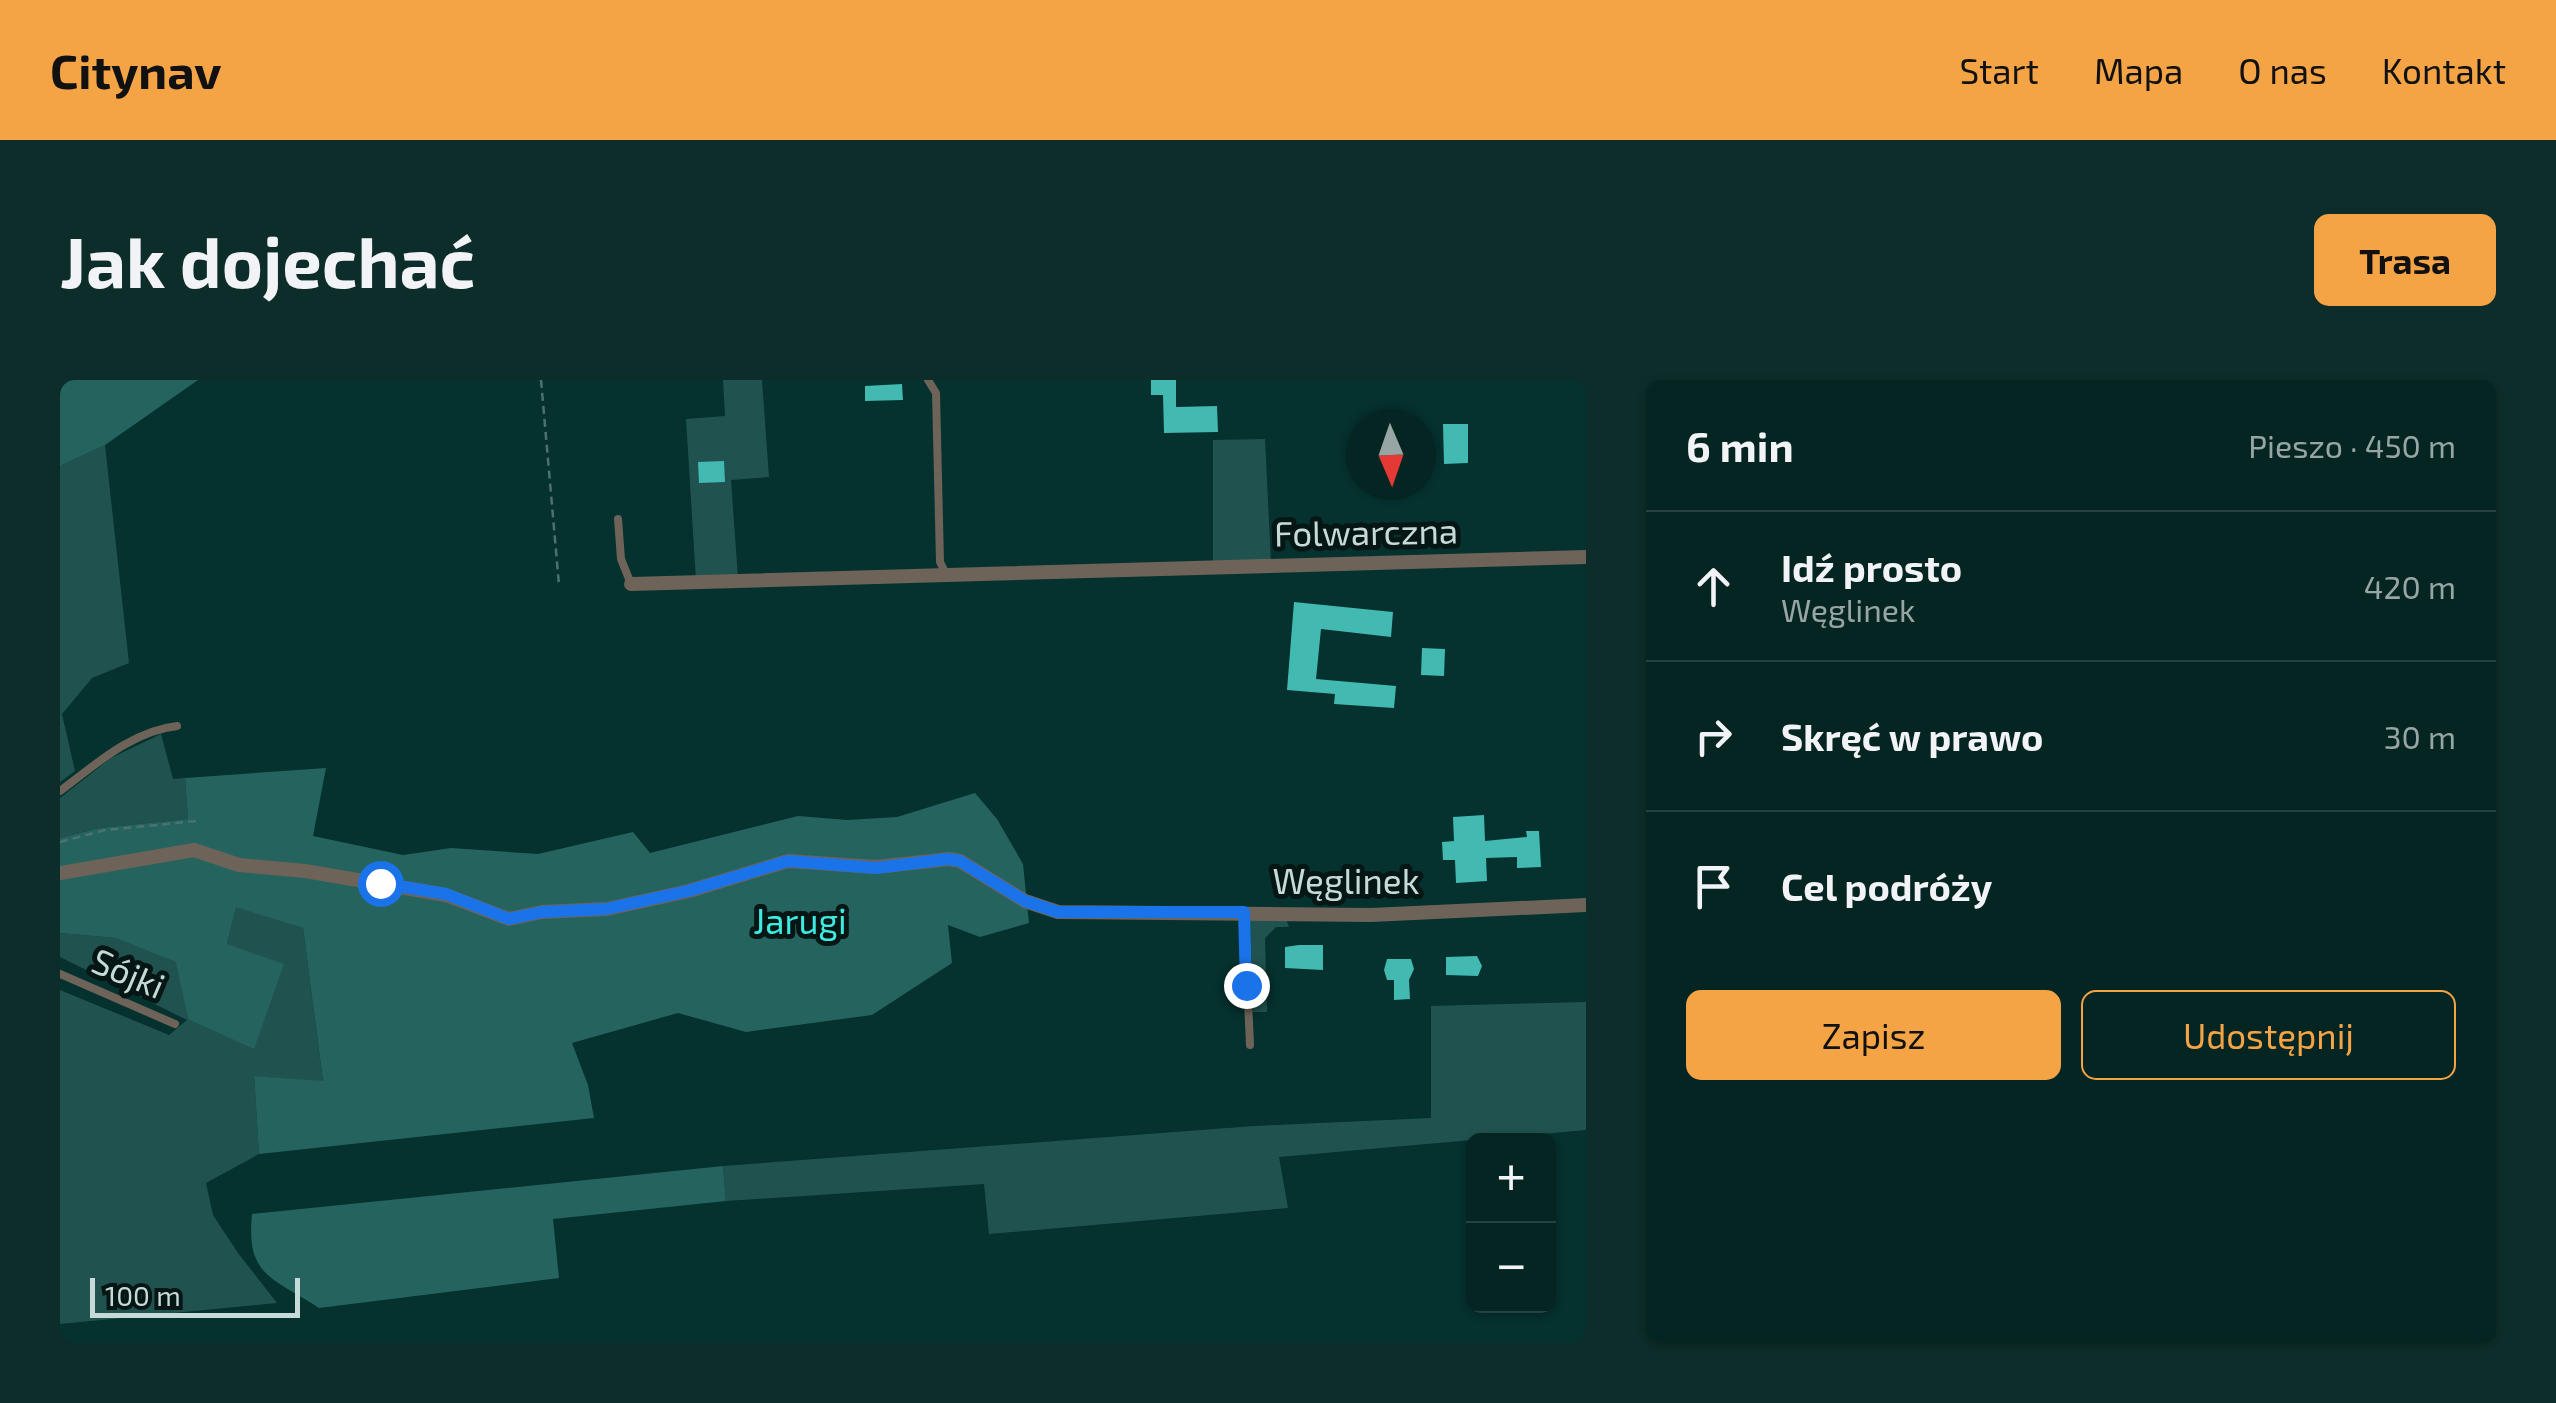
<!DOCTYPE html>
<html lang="pl">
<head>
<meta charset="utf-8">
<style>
  :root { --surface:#042522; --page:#0d2d2a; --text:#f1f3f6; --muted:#97a5a5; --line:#254240; --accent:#f4a444 }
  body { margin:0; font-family:"Exo 2",sans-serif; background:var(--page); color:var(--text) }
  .controls { position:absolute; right:30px; bottom:30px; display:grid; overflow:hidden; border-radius:15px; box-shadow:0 2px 8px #0004 }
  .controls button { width:90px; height:90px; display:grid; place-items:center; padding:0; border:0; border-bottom:2px solid var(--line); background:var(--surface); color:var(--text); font:50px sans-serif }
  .compass { position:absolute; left:1286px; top:30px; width:90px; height:90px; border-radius:50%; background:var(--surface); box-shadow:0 2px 8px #0004; rotate:178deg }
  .scale { position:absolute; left:30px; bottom:25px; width:210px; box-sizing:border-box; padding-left:10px; border:5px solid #c6dbd9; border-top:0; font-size:28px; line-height:35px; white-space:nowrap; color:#c6dbd9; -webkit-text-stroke:8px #061614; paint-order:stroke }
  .stop { position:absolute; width:30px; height:30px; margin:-22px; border:8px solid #1a73e8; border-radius:50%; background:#fff }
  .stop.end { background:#1a73e8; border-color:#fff; box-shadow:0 2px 10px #0008 }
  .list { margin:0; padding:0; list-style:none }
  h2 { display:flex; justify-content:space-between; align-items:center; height:130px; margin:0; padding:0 40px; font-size:42px }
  h2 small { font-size:32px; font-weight:400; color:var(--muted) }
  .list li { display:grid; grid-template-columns:65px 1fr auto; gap:30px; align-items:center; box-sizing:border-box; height:150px; padding:0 40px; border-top:2px solid var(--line) }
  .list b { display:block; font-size:38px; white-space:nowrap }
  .list p { margin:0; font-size:32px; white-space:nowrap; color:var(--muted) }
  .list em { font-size:32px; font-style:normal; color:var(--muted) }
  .actions { display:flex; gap:20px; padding:30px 40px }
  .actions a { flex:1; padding:22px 0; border:2px solid var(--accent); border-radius:15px; text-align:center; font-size:35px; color:var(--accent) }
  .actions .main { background:var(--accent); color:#111 }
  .icon { flex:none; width:55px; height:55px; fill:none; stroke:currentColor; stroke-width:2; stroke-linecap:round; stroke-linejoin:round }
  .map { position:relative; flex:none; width:1526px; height:963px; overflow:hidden; border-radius:15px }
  header { display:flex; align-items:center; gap:60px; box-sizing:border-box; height:140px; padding:0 50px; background:var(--accent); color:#111 }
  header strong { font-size:48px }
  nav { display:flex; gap:55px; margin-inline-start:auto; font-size:35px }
  .intro { display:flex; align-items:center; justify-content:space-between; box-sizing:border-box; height:240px; padding:0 60px }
  h1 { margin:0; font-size:70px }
  .button { padding:25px 45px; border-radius:15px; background:var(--accent); color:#111; font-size:35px; font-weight:700 }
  main { display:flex; gap:60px; padding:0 60px }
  aside { flex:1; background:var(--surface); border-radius:15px; box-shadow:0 2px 8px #0004 }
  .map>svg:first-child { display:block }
  .green { fill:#20534f }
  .forest { fill:#25635f }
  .building { fill:#42bab2 }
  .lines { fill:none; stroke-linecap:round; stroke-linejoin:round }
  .path { stroke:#4d716e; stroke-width:2.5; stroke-dasharray:8 5; stroke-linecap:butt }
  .service { stroke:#6d6359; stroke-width:8 }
  .minor { stroke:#6d6359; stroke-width:14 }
  .route { stroke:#1a73e8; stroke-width:12 }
  .labels { text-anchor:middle; stroke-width:10; stroke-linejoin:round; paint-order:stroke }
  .street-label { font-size:35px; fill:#c6dbd9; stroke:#061614 }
  .park-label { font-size:35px; fill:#3debe1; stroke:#061614 }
</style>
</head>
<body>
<header>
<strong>Citynav</strong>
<nav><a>Start</a><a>Mapa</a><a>O nas</a><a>Kontakt</a></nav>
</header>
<div class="intro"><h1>Jak dojechać</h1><a class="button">Trasa</a></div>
<main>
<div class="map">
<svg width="1526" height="963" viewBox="0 0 1526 963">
  <rect width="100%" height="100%" fill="#05312e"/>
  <g class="green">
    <polygon points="663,0 702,0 709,97 671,100 678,198 636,200 626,39 665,36"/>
    <polygon points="1205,59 1211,183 1153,183 1153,60"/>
    <polygon points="45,65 69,283 32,298 2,334 15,391 0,402 0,86"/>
    <polygon points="101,354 113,399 125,398 128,439 39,448 0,458 0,418 51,378"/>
    <polygon points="176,526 243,548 263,702 194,696 199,774 146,803 153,835 178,873 217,923 0,944 0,610 109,655 127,640 0,577 0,553 55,558 117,582 128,639 167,564"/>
    <polygon points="1190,538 1226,539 1229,547 1216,547 1205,558 1207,632 1193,632"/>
    <polygon points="1526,622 1526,750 1219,777 1228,828 929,854 924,804 666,821 663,786 1194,746 1371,738 1371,626"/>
  </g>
  <g class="forest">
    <polygon points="0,0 138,0 45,65 0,86"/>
    <polygon points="266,388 253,456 343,475 391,468 478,474 573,452 590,473 738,436 787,440 837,437 915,413 937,439 963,484 969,543 920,557 888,545 892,583 812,635 686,652 618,633 512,663 528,705 534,738 199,774 194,696 263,701 243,548 176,527 167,564 224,584 194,669 128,639 116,582 55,558 0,553 0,458 39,448 128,439 125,398"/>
    <path d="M 663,786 L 666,821 L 493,839 L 499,898 L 259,928 C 212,897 186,897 192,834 Z"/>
  </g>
  <g class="building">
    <polygon points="1091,0 1116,0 1116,27 1157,26 1158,52 1104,53 1103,15 1091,15"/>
    <polygon points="842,4 843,20 805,21 805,6"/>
    <polygon points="1383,44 1408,44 1408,83 1384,84"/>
    <polygon points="664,81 665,102 639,103 638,82"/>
    <polygon points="1234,222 1333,232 1331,257 1261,249 1256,299 1336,306 1334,328 1274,324 1275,314 1227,310"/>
    <polygon points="1362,268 1385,269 1384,296 1361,295"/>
    <polygon points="1424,435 1425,461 1467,457 1466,451 1479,451 1481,487 1457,488 1457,477 1426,478 1427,501 1396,503 1395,480 1383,480 1382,462 1394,461 1393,437"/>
    <polygon points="1239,565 1263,565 1263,590 1225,588 1225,567"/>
    <polygon points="1417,576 1422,586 1418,596 1386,595 1386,577"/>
    <polygon points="1327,579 1351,579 1354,589 1349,600 1350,619 1334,620 1334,600 1327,600 1324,590"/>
  </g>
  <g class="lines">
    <g class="path">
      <polyline points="481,0 499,205"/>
      <polyline points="0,462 45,450 137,441"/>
    </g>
    <g class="service">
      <polyline points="868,0 876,13 880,182 887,196"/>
      <polyline points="558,139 561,179 571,204"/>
      <path d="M 0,411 C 35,385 72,351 117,346"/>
      <polyline points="1184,532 1190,665"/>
      <polyline points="0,594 115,644"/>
    </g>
    <g class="minor">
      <polyline points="571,204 1526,177"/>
      <polyline points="0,493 134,470 179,485 245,491 386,515 449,539 482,532 547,529 629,511 728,481 816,487 889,479 900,481 965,521 998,532 1311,535 1526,525"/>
    </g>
  </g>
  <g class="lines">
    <polyline class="route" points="320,503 386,514 449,539 482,532 546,529 628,511 728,481 816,488 888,479 900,481 965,521 998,532 1184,532 1186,605"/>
  </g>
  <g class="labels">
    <g class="street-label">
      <text transform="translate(1306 153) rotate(-1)" y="12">Folwarczna</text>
      <text x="1286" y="514">Węglinek</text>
      <text transform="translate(68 594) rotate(23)" y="12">Sójki</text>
    </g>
    <g class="park-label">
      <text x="740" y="554">Jarugi</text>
    </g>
  </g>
</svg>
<div class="controls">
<button>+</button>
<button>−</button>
</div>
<svg class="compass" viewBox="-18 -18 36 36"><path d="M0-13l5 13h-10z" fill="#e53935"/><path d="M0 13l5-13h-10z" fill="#97a5a5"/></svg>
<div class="scale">100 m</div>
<div class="stop" style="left:320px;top:503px"></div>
<div class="stop end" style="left:1186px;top:605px"></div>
</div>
<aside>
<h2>6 min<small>Pieszo · 450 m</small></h2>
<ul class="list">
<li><svg class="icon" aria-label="ahead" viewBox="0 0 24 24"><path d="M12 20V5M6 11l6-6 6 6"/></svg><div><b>Idź prosto</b><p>Węglinek</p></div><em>420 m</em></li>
<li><svg class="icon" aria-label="right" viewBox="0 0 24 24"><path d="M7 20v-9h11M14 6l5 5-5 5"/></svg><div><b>Skręć w prawo</b></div><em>30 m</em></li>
<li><svg class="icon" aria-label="arrive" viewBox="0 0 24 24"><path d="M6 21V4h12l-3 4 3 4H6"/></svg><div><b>Cel podróży</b></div></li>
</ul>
<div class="actions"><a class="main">Zapisz</a><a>Udostępnij</a></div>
</aside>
</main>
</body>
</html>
